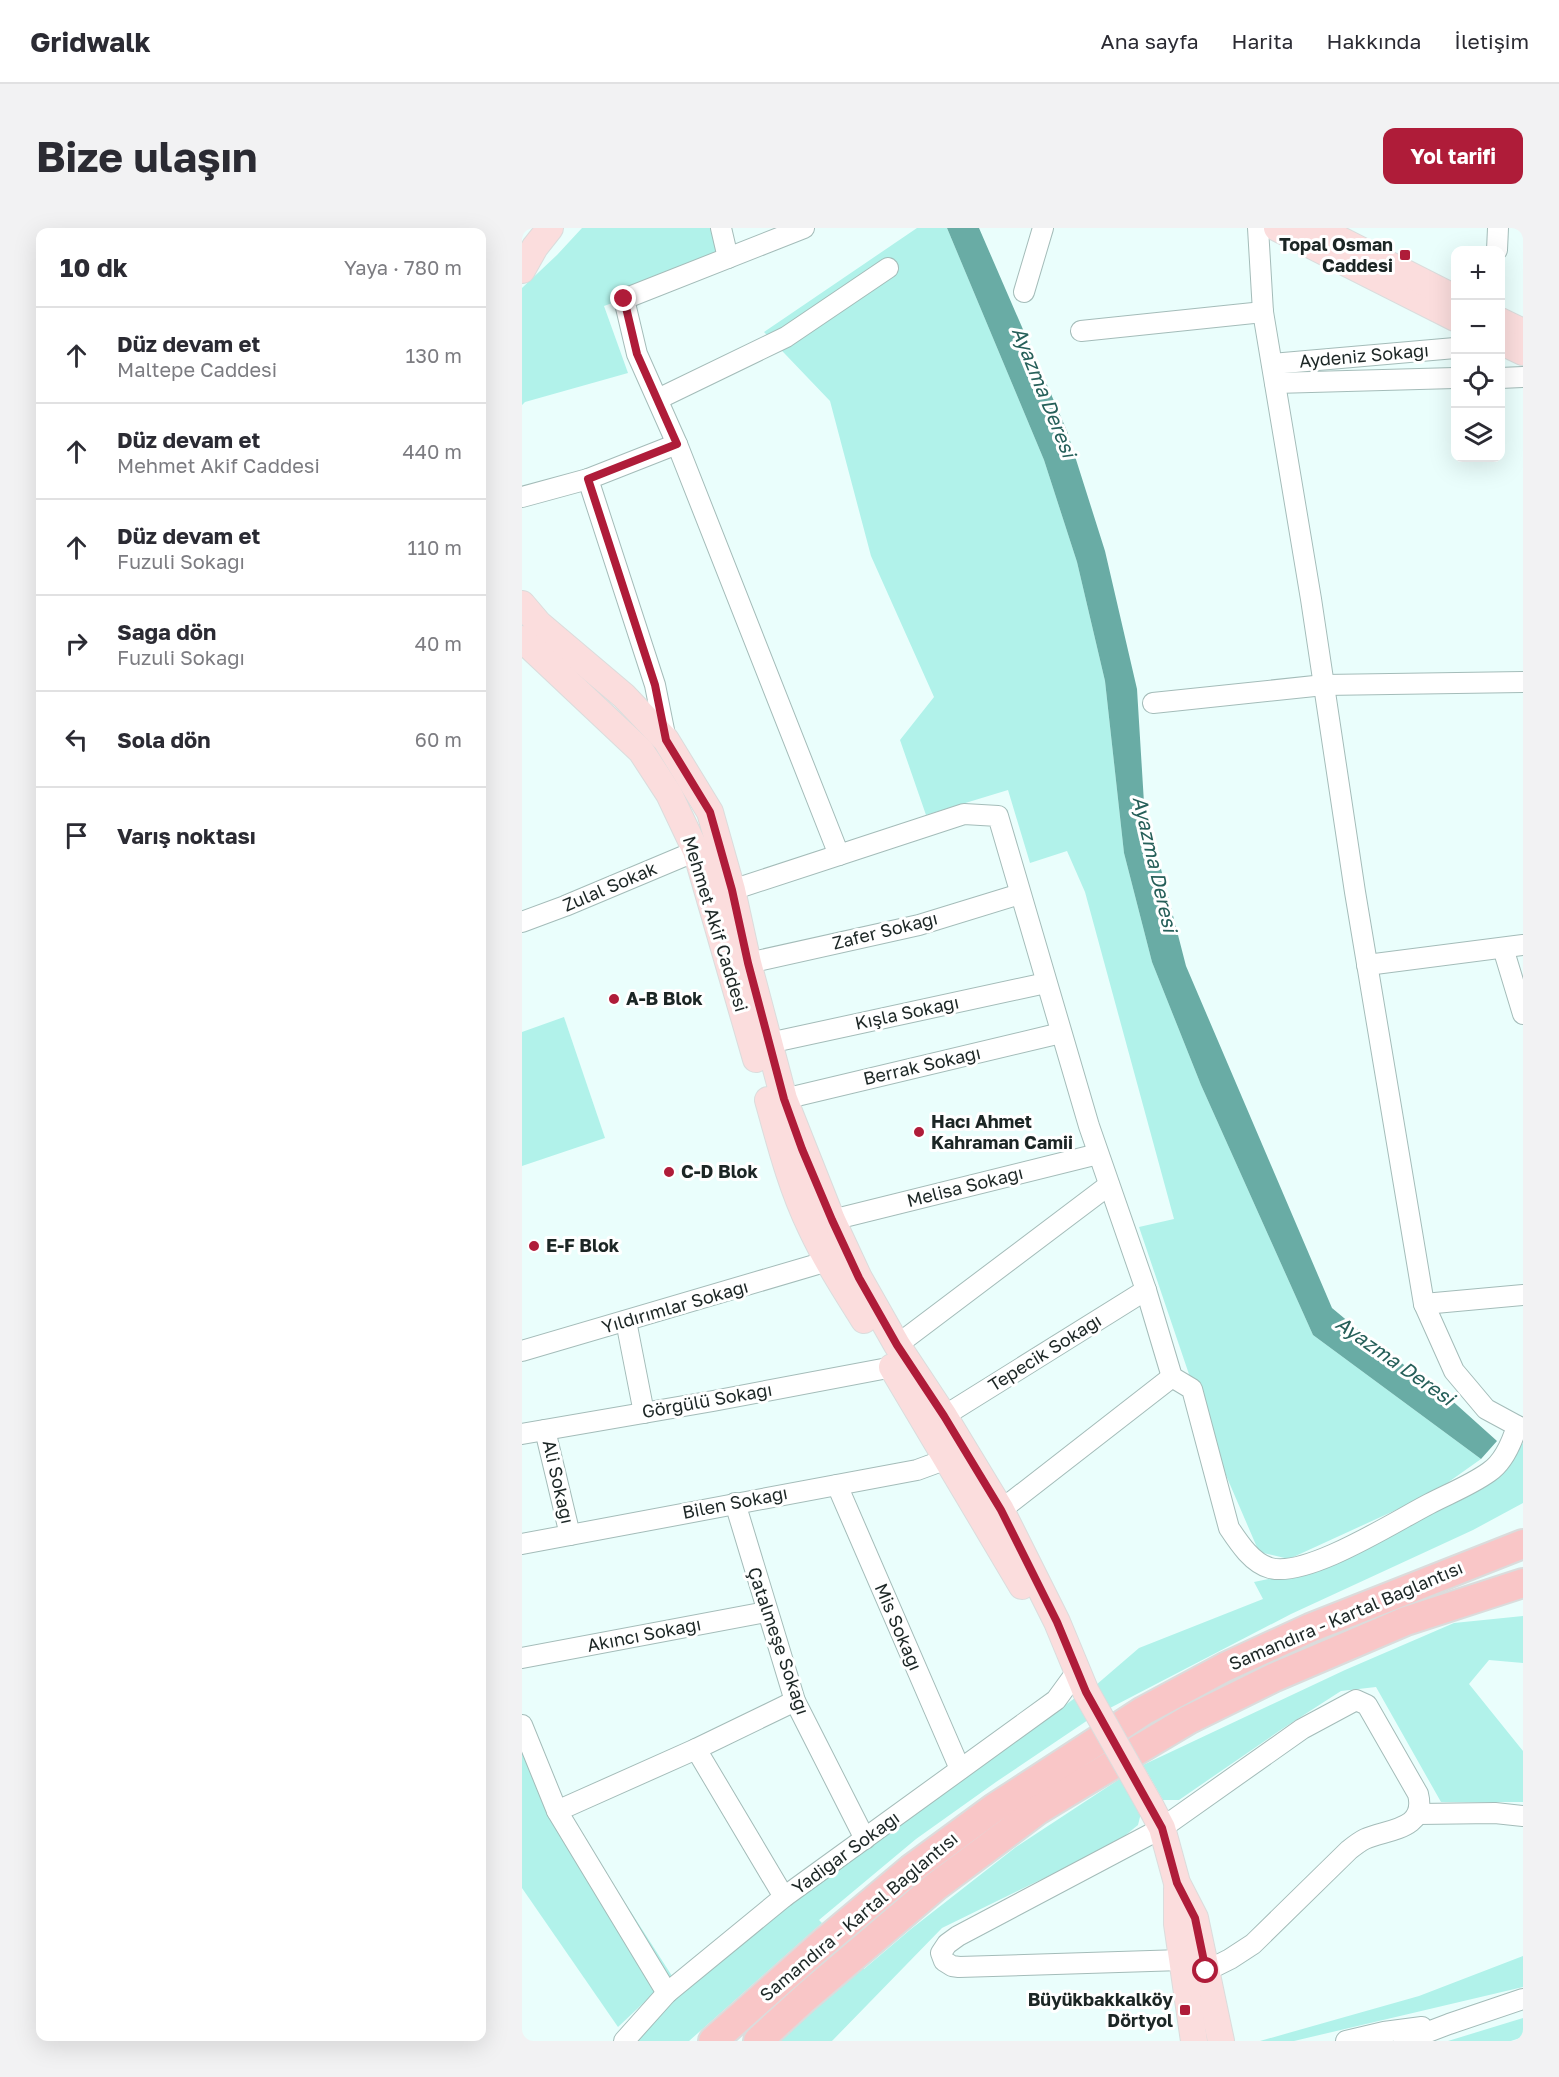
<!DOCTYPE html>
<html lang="tr">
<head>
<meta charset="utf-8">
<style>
  :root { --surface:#fff; --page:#f2f2f3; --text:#2b2b33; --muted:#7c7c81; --line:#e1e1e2; --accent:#af1c39 }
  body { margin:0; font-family:"Golos Text",sans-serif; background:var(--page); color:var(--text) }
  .controls { position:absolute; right:18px; top:18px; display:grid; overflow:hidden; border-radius:12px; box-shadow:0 6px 24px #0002 }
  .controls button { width:54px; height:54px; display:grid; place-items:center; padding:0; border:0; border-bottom:2px solid var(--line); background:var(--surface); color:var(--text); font:30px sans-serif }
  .stop { position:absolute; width:18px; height:18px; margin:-14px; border:4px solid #af1c39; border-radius:50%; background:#fff }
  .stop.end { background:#af1c39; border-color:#fff; box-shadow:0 2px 6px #0008 }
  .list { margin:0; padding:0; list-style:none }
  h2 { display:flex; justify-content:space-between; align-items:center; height:78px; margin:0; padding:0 24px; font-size:26px }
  h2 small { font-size:20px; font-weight:400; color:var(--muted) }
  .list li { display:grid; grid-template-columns:39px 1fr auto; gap:18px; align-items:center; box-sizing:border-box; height:96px; padding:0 24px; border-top:2px solid var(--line) }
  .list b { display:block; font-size:22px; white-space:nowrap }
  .list p { margin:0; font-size:20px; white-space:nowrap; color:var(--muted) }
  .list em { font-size:20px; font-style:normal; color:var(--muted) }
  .icon { flex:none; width:33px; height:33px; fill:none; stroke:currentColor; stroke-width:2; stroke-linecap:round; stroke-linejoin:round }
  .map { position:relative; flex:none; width:1001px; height:1813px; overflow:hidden; border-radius:12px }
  header { display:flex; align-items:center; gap:36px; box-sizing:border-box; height:84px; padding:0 30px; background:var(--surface); border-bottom:2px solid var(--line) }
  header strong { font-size:28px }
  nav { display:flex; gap:33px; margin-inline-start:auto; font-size:21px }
  .intro { display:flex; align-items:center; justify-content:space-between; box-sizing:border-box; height:144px; padding:0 36px }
  h1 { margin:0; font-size:42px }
  .button { padding:15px 27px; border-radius:12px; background:var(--accent); color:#fff; font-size:21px; font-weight:700 }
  main { display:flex; gap:36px; padding:0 36px }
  aside { flex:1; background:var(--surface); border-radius:12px; box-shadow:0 6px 24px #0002 }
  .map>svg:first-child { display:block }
  .green { fill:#b1f2ea }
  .water { fill:#69aca5 }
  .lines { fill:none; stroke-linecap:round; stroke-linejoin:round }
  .minor-casing { stroke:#a4bcb9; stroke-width:22 }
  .major-casing { stroke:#dbdcdc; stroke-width:28 }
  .highway-casing { stroke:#dbdcdc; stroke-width:32 }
  .minor { stroke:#fff; stroke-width:20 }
  .major { stroke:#fbdddd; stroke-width:26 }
  .highway { stroke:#f9c6c7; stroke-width:28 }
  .major-bridge-casing { stroke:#dbdcdc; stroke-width:28; stroke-linecap:butt }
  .major-bridge { stroke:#fbdddd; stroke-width:26 }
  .route { stroke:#af1c39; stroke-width:8 }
  .poi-dot { fill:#af1c39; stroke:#fff; stroke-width:2 }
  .labels { text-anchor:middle; stroke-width:6; stroke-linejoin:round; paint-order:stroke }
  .poi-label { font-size:18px; font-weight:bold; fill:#1c2625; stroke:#fff; text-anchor:start }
  .street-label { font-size:18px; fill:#1c2625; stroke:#fff }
  .water-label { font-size:20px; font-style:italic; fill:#265f59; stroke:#fff }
</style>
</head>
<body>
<header>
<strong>Gridwalk</strong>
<nav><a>Ana sayfa</a><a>Harita</a><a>Hakkında</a><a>İletişim</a></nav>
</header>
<div class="intro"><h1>Bize ulaşın</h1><a class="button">Yol tarifi</a></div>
<main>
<aside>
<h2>10 dk<small>Yaya · 780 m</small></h2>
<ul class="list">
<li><svg class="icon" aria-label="ahead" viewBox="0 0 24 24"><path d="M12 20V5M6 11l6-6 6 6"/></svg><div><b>Düz devam et</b><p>Maltepe Caddesi</p></div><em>130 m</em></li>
<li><svg class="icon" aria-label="ahead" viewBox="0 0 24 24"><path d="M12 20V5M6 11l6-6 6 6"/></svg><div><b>Düz devam et</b><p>Mehmet Akif Caddesi</p></div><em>440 m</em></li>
<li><svg class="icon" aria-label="ahead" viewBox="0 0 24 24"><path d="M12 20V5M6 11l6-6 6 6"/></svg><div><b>Düz devam et</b><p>Fuzuli Sokağı</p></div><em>110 m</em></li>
<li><svg class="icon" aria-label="right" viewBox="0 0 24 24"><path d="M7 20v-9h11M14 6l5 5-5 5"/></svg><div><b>Sağa dön</b><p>Fuzuli Sokağı</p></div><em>40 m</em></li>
<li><svg class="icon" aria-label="left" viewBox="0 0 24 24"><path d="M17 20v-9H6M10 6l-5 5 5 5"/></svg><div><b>Sola dön</b></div><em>60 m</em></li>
<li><svg class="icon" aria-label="arrive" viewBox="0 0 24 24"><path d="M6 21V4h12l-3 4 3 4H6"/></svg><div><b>Varış noktası</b></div></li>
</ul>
</aside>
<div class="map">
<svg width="1001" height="1813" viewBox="0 0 1001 1813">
  <rect width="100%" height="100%" fill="#eafefc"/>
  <g class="green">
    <polygon points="60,0 194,0 208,32 82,78 106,145 3,174 0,177 0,60 35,27"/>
    <polygon points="395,0 425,0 522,232 555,334 583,453 602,625 630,734 679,857 791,1107 959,1231 911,1265 767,1331 737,1324 691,1217 617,999 652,991 563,664 545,623 508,635 486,562 404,587 378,512 412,469 349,328 308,173 242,104"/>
    <polygon points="42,789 83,910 0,938 0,804"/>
    <polygon points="1001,1215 1001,1275 951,1302 769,1386 588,1480 574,1457 617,1420 741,1371 732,1354 796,1341 969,1253"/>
    <polygon points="1001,1388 1001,1435 967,1432 947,1456 1001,1523 1001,1574 919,1574 854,1459 819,1463 760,1501 657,1572 641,1572 621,1537 823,1442 932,1395"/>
    <polygon points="553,1470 566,1492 474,1554 394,1611 297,1692 300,1695 167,1813 113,1813 151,1770 285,1663"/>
    <polygon points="0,1514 150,1748 96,1799 0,1660"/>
    <polygon points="599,1550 619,1585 616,1597 594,1615 420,1700 310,1813 258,1813 340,1739 342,1741 389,1701 494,1619"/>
    <polygon points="1001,1728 1001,1759 772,1813 738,1813 897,1768"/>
    <polygon points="1001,1790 1001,1809 989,1813 926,1813"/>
  </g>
  <polygon class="water" points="425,0 457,0 545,203 583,323 615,461 622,575 664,738 810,1080 852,1115 926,1169 975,1213 959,1231 791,1107 679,857 630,734 602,625 583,453 555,334 522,232"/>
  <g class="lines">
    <defs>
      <g id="minor">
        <polyline points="199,0 206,30"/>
        <path d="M 282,0 L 102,71 L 115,126 L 155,216 L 317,627 L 442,586 L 476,588 L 567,898 L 624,1062 L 650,1149 L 670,1161 L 707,1300 C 717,1315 730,1335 748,1340 C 785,1350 872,1294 907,1276 C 926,1266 949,1257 967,1244 C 982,1234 990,1214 995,1198"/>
        <polyline points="736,0 741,84 789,371 833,664 902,1076 932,1143 964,1181 1001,1201"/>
        <polyline points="975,22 976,0"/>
        <polyline points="502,64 521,0"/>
        <polyline points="559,103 741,84"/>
        <polyline points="750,136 933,120"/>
        <polyline points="978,150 1001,149"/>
        <polyline points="753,155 933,150"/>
        <polyline points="136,171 264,109 366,40"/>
        <polyline points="0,269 66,251"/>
        <polyline points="631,475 802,457 1001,454"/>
        <polyline points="144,512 133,457 66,251 155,216"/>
        <polyline points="210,662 317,627"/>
        <polyline points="0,694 43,678 174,623"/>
        <polyline points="981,720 1001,786"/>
        <polyline points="226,735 397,697 498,666"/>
        <polyline points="845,737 1001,717"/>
        <polyline points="247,815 524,755"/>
        <polyline points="262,871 539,805"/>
        <polyline points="310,992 576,926"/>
        <polyline points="902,1076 1001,1067"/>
        <polyline points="104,1093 122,1185"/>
        <polyline points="375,1117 587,957"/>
        <polyline points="0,1123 306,1033"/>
        <polyline points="422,1188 624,1062"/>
        <polyline points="23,1202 48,1307"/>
        <polyline points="0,1206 191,1173 371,1139"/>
        <polyline points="315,1257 438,1541"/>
        <polyline points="213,1275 273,1473 343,1611"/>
        <polyline points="479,1282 650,1149"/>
        <polyline points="0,1316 395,1242 425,1231"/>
        <polyline points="0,1430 244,1384"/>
        <polyline points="0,1497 35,1583"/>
        <polyline points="896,1586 973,1585 1001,1588"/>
        <polyline points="262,1669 174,1521 273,1473"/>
        <path d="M 660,1732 L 437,1739 L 430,1738 L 422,1733 L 419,1725 L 425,1716 L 436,1708 L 640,1600 L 780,1501 L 834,1472 L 845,1477 L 896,1566 C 905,1602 866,1601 843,1611 C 837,1614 832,1618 827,1622 L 731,1716 L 708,1731 L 684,1743"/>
        <polyline points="145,1765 35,1583 174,1521"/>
        <polyline points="102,1813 145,1765 262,1669 534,1472 553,1446"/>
        <polyline points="824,1813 862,1804 900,1799"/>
        <polyline points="882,1813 927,1796 1001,1771"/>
      </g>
      <g id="major">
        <polyline points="755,0 933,90"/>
        <polyline points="795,0 933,70"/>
        <polyline points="0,42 13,19 28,0"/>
        <polyline points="978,93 1001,104"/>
        <polyline points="978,113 1001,124"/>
        <polyline points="0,376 17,396 102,468 144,512 188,584 210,662 226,735 262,871 310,992 337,1050 375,1117 422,1188 479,1282 535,1394 564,1464"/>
        <polyline points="0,411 119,523 147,566 174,623 234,831"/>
        <path d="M 246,872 C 258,915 269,959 289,1000 C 304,1032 323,1062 342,1092"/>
        <polyline points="370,1139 500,1358"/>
        <polyline points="629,1579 640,1600 655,1655 673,1690 699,1813"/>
        <polyline points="655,1661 655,1696 672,1813"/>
      </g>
      <g id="highway">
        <polyline points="191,1813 301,1715 389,1641 472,1580 621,1483 703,1439 788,1400 1001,1316"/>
        <polyline points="236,1813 284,1769 413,1659 516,1582 582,1542 666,1492 753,1449 884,1393 1001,1355"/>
      </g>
    </defs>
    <use href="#minor" class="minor-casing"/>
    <use href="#major" class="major-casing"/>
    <use href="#highway" class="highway-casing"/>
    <use href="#minor" class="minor"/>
    <use href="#major" class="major"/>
    <use href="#highway" class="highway"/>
    <defs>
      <polyline id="major-bridge" points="564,1464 629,1579"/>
    </defs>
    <use href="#major-bridge" class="major-bridge-casing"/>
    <use href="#major-bridge" class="major-bridge"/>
  </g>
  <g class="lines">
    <polyline class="route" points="102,71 115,126 155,216 66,251 133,457 144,512 188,584 210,662 226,735 262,871 280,921 310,992 337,1050 375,1117 422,1188 479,1282 535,1394 564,1464 640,1600 655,1655 673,1690 684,1743"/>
  </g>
  <g class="poi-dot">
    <rect x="877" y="21" width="12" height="12" rx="3"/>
    <circle cx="92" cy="771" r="6"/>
    <circle cx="397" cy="904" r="6"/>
    <circle cx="147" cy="944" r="6"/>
    <circle cx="12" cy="1018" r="6"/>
    <rect x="657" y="1776" width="12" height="12" rx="3"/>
  </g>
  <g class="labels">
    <g class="poi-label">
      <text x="871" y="23" text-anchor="end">Topal Osman<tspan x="871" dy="21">Caddesi</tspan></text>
      <text x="104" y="777">A-B Blok</text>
      <text x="409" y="900">Hacı Ahmet<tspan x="409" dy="21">Kahraman Camii</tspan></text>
      <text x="159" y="950">C-D Blok</text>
      <text x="24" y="1024">E-F Blok</text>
      <text x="651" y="1778" text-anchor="end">Büyükbakkalköy<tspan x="651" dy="21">Dörtyol</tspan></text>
    </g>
    <g class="street-label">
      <text transform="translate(842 128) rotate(-5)" y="6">Aydeniz Sokağı</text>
      <text transform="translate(88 659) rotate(-23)" y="6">Zulal Sokak</text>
      <text transform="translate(193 696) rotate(73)" y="6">Mehmet Akif Caddesi</text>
      <text transform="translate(363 703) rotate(-14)" y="6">Zafer Sokağı</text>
      <text transform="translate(385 785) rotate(-12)" y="6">Kışla Sokağı</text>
      <text transform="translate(400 838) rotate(-13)" y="6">Berrak Sokağı</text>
      <text transform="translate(443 959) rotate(-14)" y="6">Melisa Sokağı</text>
      <text transform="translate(153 1079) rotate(-16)" y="6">Yıldırımlar Sokağı</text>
      <text transform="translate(523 1125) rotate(-32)" y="6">Tepecik Sokağı</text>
      <text transform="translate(185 1173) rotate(-10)" y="6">Görgülü Sokağı</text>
      <text transform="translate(36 1254) rotate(77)" y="6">Ali Sokağı</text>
      <text transform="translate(213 1275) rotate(-11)" y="6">Bilen Sokağı</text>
      <text transform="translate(824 1388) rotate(-23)" y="6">Samandıra - Kartal Bağlantısı</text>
      <text transform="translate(376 1399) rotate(67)" y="6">Mis Sokağı</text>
      <text transform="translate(122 1407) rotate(-11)" y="6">Akıncı Sokağı</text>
      <text transform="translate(256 1413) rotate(71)" y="6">Çatalmeşe Sokağı</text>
      <text transform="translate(324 1625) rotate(-36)" y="6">Yadigar Sokağı</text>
      <text transform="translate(337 1689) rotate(-40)" y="6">Samandıra - Kartal Bağlantısı</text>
    </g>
    <g class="water-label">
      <text transform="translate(522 164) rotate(68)" y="7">Ayazma Deresi</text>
      <text transform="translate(633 636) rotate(77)" y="7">Ayazma Deresi</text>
      <text transform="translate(873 1133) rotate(35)" y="7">Ayazma Deresi</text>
    </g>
  </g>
</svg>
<div class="controls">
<button>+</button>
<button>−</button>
<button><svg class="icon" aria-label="locate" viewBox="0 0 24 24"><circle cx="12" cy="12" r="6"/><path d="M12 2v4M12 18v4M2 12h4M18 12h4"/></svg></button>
<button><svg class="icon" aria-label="layers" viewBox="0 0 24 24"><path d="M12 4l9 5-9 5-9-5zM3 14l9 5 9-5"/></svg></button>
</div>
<div class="stop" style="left:684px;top:1743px"></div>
<div class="stop end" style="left:102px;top:71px"></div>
</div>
</main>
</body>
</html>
